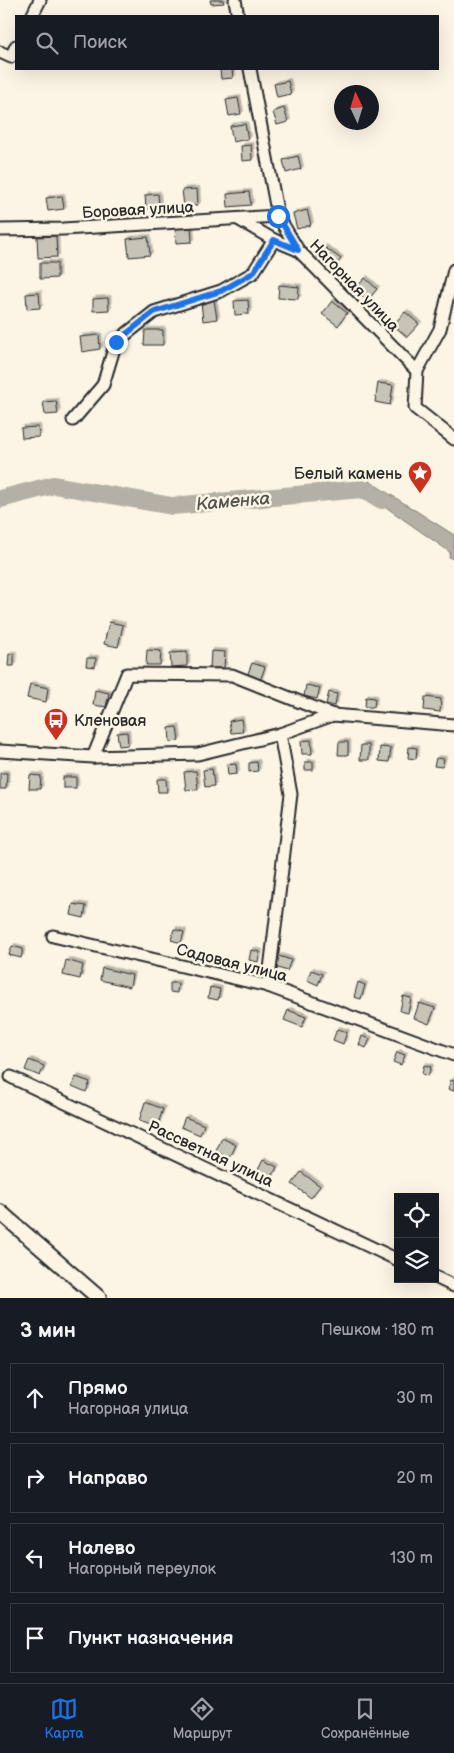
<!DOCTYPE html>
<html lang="ru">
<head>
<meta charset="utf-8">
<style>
  :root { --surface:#171b24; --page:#20242c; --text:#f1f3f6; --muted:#9ea1a6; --line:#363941; --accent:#1a73e8 }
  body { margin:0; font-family:"Balsamiq Sans",sans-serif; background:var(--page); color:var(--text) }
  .controls { position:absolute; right:15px; bottom:15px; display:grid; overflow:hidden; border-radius:0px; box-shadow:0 5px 20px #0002 }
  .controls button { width:45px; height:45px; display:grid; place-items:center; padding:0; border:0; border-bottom:1px solid var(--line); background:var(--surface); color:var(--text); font:25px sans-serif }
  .compass { position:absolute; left:334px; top:85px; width:45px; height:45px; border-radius:50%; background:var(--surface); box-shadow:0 5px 20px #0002; rotate:356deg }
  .stop { position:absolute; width:15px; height:15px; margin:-11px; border:4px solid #1a73e8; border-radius:50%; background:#fff }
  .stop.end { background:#1a73e8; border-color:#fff; box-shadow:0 1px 5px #0008 }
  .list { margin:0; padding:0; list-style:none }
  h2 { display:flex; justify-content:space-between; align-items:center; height:65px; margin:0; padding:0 20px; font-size:21px }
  h2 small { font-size:16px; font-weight:400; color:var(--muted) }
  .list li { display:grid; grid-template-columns:32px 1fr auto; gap:15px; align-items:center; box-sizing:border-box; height:70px; margin:0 10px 10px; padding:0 10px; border:1px solid var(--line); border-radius:0px }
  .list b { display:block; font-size:19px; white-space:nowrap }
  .list p { margin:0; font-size:16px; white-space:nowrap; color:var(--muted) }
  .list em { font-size:16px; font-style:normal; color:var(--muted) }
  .icon { flex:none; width:28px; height:28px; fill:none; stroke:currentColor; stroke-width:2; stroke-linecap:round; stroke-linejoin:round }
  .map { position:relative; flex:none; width:454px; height:1298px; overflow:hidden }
  .search { position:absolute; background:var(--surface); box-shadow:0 5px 20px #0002; left:15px; right:15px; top:15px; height:55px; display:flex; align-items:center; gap:12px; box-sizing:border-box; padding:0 18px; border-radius:0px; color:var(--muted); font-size:19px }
  .sheet { height:385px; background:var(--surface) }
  nav { display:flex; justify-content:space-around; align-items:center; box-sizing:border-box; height:70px; border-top:1px solid var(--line); background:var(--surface); font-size:14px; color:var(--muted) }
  nav a { display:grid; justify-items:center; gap:2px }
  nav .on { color:var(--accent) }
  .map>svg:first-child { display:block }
  .water { fill:#b4b0a5; stroke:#7d7b74 }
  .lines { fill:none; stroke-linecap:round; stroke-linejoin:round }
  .river { stroke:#b4b0a5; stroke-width:18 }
  .building { fill:#c8c3b7; stroke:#2b2b2b; filter:url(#shadow) }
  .minor-casing { stroke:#2b2b2b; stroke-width:15 }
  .major-casing { stroke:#2b2b2b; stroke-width:18 }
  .minor { stroke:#fcf5e5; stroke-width:11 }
  .major { stroke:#fcf5e5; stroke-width:14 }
  .route { stroke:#1a73e8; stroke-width:6 }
  .labels { text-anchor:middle; stroke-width:5; stroke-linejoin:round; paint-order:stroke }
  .street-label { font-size:16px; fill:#2b2b2b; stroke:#fcf5e5 }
  .poi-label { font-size:16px; fill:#2b2b2b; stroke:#fcf5e5; text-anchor:end }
  .water-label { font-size:18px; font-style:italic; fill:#545350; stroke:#fcf5e5 }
</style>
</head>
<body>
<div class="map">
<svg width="454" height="1298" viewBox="0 0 454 1298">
  <defs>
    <filter id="shadow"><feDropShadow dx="2.5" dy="-2.5" stdDeviation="0" flood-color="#0004"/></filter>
  </defs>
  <rect width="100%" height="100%" fill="#fcf5e5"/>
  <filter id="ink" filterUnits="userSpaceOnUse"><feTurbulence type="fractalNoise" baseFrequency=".02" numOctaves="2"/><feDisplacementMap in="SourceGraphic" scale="10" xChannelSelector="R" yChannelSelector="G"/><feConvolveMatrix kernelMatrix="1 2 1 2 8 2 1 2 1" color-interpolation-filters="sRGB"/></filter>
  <g filter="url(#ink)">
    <polygon class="water" points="369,481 454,535 454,560 449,557 450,552 380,503 362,499 362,489"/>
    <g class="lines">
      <polyline class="river" points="0,499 54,485 172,506 362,489 382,500"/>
    </g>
    <g class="building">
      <polygon points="210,0 223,0 224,3 211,4"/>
      <polygon points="220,69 232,69 233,78 221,79"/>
      <polygon points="288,81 291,94 277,97 274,84"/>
      <polygon points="238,98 241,114 229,116 226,100"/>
      <polygon points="284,108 288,122 277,125 273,112"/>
      <polygon points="245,124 248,139 233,142 230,126"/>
      <polygon points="251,145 252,160 242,161 241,146"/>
      <polygon points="298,156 301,169 286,173 283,160"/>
      <polygon points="197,189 198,205 184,206 182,190"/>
      <polygon points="249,192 251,205 228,207 227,194"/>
      <polygon points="158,194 159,208 146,209 145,195"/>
      <polygon points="62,196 64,209 48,211 46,198"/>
      <polygon points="307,210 311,225 297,229 293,214"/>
      <polygon points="191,227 192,242 176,243 175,228"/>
      <polygon points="56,236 57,257 38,258 37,237"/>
      <polygon points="148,237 150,255 129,257 127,239"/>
      <polygon points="324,247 341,259 333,269 317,257"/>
      <polygon points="40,263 57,263 57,278 40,279"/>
      <polygon points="365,278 377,289 367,301 355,289"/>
      <polygon points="279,285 299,287 298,299 278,298"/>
      <polygon points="39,293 40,308 27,309 26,294"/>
      <polygon points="108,298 109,310 93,311 93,299"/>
      <polygon points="214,300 217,319 203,321 201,302"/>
      <polygon points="248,300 249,314 235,315 234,301"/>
      <polygon points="332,301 347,313 338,326 322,314"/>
      <polygon points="405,312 419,324 407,337 393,325"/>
      <polygon points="145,330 163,330 163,345 144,345"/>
      <polygon points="99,335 100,349 82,352 80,337"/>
      <polygon points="378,383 393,385 390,405 375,402"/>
      <polygon points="56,401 58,414 45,415 43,402"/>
      <polygon points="38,427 39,437 22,438 21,428"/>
      <polygon points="109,622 123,625 118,647 104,644"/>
      <polygon points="147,650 161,651 160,665 146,665"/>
      <polygon points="211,651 225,652 224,668 210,668"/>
      <polygon points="187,652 187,666 171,667 170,653"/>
      <polygon points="9,654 14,654 14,666 8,666"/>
      <polygon points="87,658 96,658 95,667 86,666"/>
      <polygon points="252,663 265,667 260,681 247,676"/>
      <polygon points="30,684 48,688 46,702 27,698"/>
      <polygon points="306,685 320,688 317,699 304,696"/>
      <polygon points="95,690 109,693 106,707 93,705"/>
      <polygon points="329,692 337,694 335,706 326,704"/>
      <polygon points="366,697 375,698 374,707 365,707"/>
      <polygon points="425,697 441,699 440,712 424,710"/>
      <polygon points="241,719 243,732 231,733 229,721"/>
      <polygon points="177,727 179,741 170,742 169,728"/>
      <polygon points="127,732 128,745 119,746 117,733"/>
      <polygon points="311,740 312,754 302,754 301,741"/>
      <polygon points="339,742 348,742 348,755 338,755"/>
      <polygon points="361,745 369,745 369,760 360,760"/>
      <polygon points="380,747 391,748 389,762 379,761"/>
      <polygon points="409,747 417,748 416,759 408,758"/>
      <polygon points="436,758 444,759 442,767 434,766"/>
      <polygon points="257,762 258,771 249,772 249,763"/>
      <rect x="305" y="762" width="8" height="8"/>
      <polygon points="236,764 237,774 228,775 227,765"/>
      <polygon points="212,769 214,786 205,787 203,770"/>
      <polygon points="196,771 198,789 186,790 184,772"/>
      <polygon points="0,773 7,773 6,789 0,789"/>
      <polygon points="30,775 41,776 40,789 29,789"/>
      <rect x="63" y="777" width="13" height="11"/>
      <polygon points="157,779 166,779 167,792 158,792"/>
      <polygon points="73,904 86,906 84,918 71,915"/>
      <polygon points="174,929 184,932 181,943 171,940"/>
      <polygon points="12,946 23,949 21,958 9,955"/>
      <polygon points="251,950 260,952 258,962 249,960"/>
      <polygon points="279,956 291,960 287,971 275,967"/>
      <polygon points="66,960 83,965 80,979 63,975"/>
      <polygon points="102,968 132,975 130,987 100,980"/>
      <polygon points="311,970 322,974 318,985 307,980"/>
      <polygon points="358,982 365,985 361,999 354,997"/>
      <polygon points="170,983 178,983 177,993 170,992"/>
      <polygon points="210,987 220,989 218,1000 208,998"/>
      <polygon points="403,996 411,998 408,1013 400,1011"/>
      <polygon points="419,1003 435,1008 429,1024 414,1018"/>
      <polygon points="288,1010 306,1017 302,1027 284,1020"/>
      <polygon points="337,1029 347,1032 343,1044 333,1040"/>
      <polygon points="362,1036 370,1039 366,1048 359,1045"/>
      <polygon points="397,1052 405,1055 401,1065 393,1062"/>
      <polygon points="29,1060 44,1066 40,1076 25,1070"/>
      <polygon points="424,1065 431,1067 428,1076 422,1074"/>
      <polygon points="76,1077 90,1082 86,1092 72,1086"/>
      <polygon points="451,1080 454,1081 454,1091 448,1089"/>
      <polygon points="145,1102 163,1109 157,1127 139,1121"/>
      <polygon points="185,1117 204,1125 200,1135 181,1127"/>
      <polygon points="222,1138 236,1145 230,1158 216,1151"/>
      <polygon points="263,1160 277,1167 271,1179 257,1172"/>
      <polygon points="301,1172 320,1186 311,1198 292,1184"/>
    </g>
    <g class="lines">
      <defs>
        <g id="minor">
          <polyline points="235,0 238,16"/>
          <polyline points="32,16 40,0"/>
          <polyline points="0,52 11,57 16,46"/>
          <polyline points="250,69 278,216 298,250 417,371"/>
          <polyline points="238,219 274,240 298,250"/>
          <polyline points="0,230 63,229 278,216"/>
          <polyline points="454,270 440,329 417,371 415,408 454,439"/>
          <polyline points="73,420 103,385 116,342 154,312 221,291 253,273 274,240"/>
          <polyline points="0,751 93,757 198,754 280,734 333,715 454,725"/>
          <polyline points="93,757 127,674 232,675 333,715"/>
          <polyline points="53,936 268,986 454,1055"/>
          <polyline points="268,986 291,794 280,734"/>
          <polyline points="11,1077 398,1260"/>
          <polyline points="435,1277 454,1286"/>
        </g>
        <polyline id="major" points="0,1212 99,1298"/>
      </defs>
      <use href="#minor" class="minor-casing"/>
      <use href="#major" class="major-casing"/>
      <use href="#minor" class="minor"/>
      <use href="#major" class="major"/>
    </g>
  </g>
  <g class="lines" filter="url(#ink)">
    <polyline class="route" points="116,342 154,312 221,291 253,273 274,240 298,250 278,216"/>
  </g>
  <defs>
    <symbol id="sight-pin" viewBox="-11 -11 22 30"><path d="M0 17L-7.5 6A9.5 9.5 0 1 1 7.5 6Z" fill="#c8321e" stroke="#fcf5e5"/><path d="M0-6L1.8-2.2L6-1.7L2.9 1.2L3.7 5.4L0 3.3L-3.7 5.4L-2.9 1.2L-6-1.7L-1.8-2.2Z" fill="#fff"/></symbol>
    <symbol id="bus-pin" viewBox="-11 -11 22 30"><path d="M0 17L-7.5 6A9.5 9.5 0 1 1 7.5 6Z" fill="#c8321e" stroke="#fcf5e5"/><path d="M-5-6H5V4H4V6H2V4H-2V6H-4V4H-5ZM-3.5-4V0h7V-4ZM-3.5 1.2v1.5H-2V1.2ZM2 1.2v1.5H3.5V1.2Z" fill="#fff"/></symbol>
  </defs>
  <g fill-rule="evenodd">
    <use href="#sight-pin" x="406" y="459" width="28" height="38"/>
    <use href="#bus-pin" x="42" y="706" width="28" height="38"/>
  </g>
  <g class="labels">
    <g class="street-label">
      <text transform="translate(138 209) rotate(-3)" y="6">Боровая улица</text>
      <text transform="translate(355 285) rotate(46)" y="6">Нагорная улица</text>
      <text transform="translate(232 962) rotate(14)" y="6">Садовая улица</text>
      <text transform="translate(211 1153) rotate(25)" y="6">Рассветная улица</text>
    </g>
    <g class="poi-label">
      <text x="402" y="479">Белый камень</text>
      <text x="74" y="726" text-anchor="start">Кленовая</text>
    </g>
    <g class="water-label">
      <text transform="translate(233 501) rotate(-5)" y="6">Каменка</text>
    </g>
  </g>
</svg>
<div class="controls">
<button><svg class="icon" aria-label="locate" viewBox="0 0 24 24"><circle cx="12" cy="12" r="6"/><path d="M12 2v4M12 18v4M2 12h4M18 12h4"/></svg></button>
<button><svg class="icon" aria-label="layers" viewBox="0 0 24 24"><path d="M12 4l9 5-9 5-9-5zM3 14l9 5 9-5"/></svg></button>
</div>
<svg class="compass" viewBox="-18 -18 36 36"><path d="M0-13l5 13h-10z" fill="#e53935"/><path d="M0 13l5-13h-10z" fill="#9ea1a6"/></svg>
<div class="stop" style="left:278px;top:216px"></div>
<div class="stop end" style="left:116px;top:342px"></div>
<div class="search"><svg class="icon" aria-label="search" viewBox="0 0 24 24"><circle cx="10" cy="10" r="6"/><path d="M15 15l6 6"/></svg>Поиск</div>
</div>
<section class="sheet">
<h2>3 мин<small>Пешком · 180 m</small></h2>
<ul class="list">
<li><svg class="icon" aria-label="ahead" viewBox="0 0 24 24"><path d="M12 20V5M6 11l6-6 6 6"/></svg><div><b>Прямо</b><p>Нагорная улица</p></div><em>30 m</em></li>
<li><svg class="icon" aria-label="right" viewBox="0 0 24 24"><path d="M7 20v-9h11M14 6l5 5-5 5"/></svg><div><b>Направо</b></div><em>20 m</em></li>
<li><svg class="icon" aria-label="left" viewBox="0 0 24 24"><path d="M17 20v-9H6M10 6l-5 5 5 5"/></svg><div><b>Налево</b><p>Нагорный переулок</p></div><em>130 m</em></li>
<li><svg class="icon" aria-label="arrive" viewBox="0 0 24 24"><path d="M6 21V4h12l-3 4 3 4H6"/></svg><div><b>Пункт назначения</b></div></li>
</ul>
</section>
<nav>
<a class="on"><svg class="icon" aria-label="map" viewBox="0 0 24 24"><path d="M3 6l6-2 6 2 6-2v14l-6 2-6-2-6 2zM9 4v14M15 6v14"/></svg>Карта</a>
<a><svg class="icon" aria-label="directions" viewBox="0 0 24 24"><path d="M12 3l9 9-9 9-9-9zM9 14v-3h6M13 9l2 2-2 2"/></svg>Маршрут</a>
<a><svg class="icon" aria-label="saved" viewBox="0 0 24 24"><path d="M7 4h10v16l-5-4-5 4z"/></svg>Сохранённые</a>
</nav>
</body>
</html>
